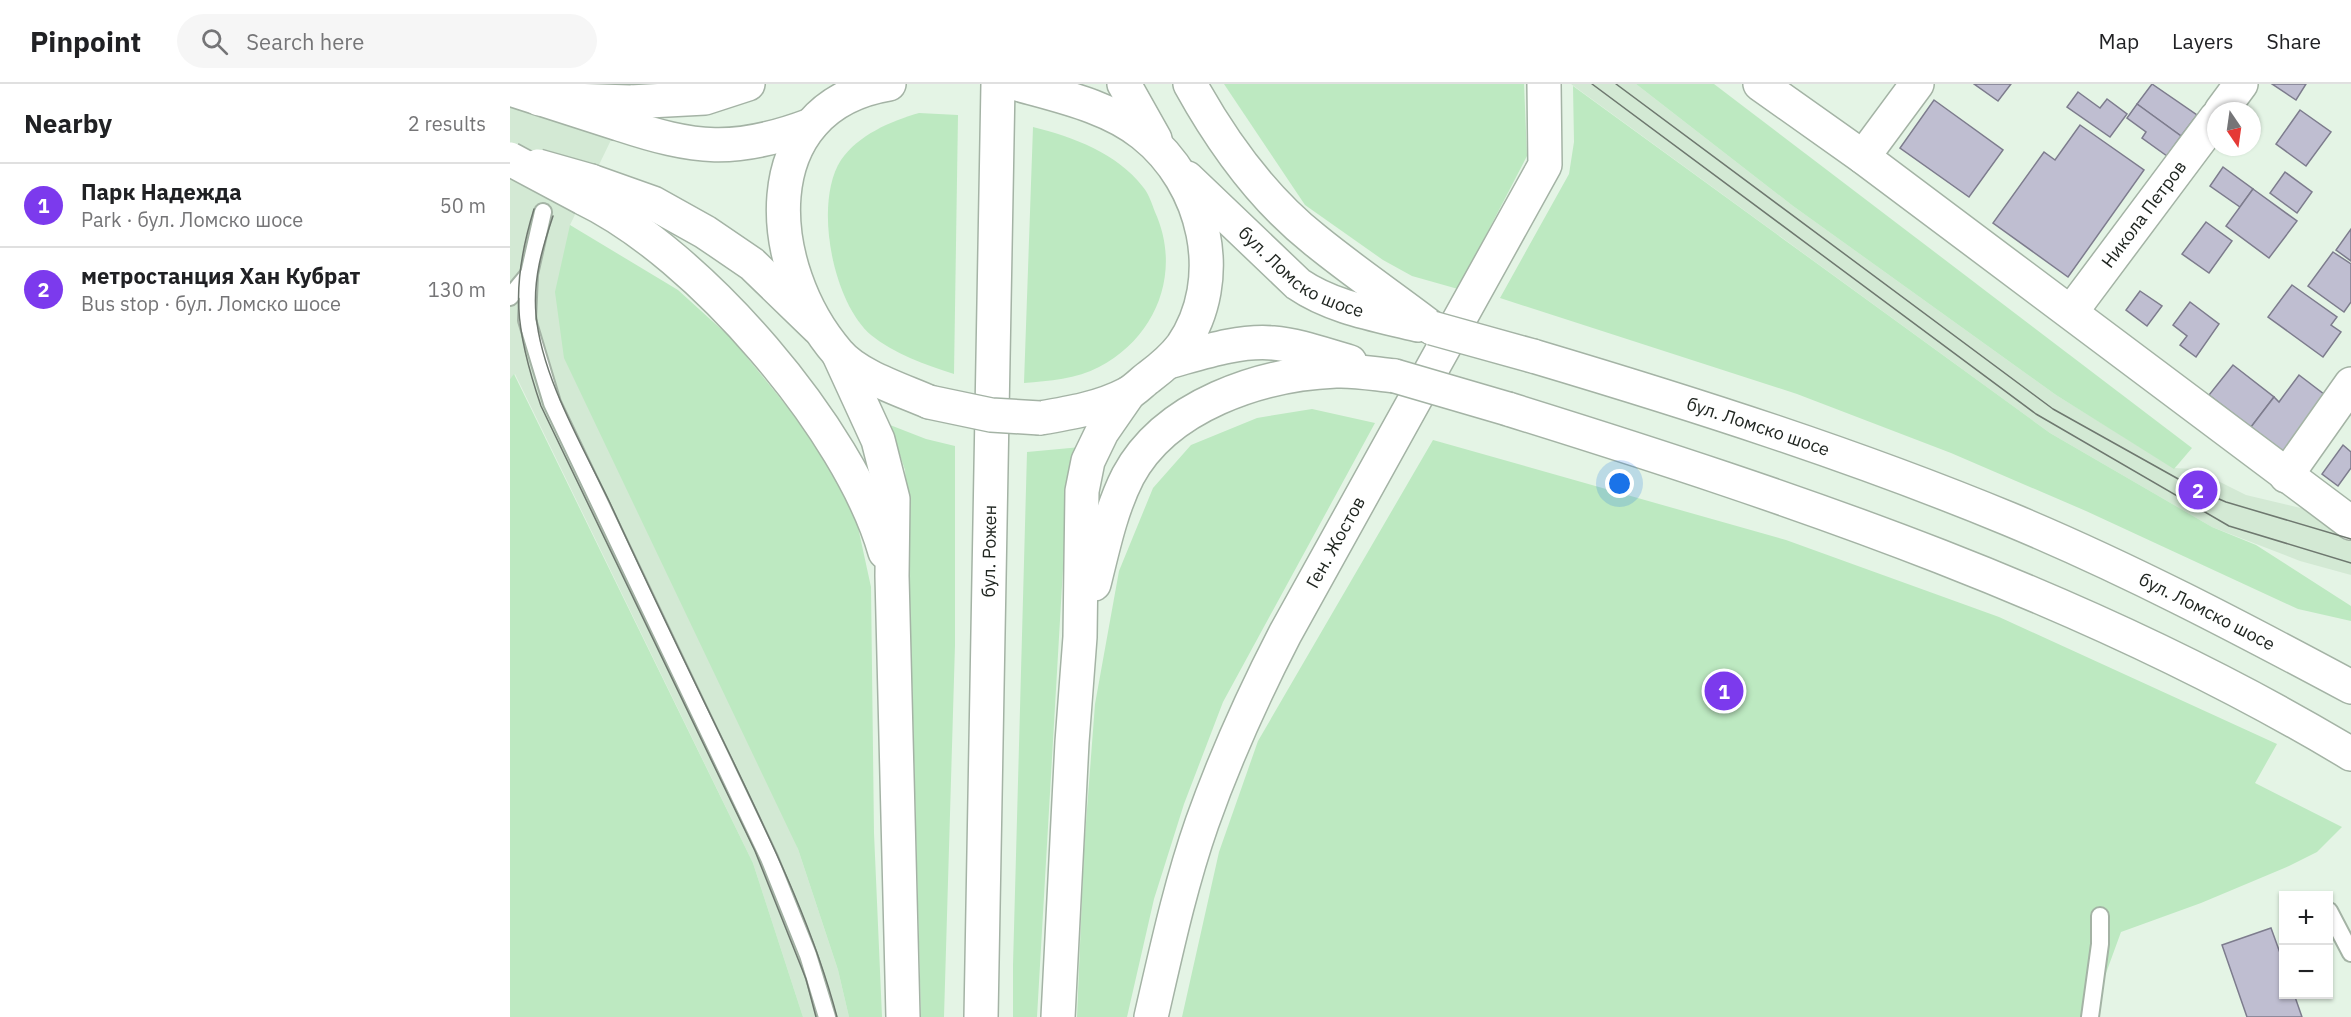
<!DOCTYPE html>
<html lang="en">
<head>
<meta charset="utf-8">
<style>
  :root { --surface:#fff; --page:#f6f6f6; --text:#202124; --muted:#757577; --line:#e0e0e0; --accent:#7c3aed }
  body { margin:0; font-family:"IBM Plex Sans",sans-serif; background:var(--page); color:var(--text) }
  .controls { position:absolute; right:18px; bottom:18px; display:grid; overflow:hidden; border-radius:0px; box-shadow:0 2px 4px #0004 }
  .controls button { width:54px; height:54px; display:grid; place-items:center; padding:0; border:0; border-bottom:2px solid var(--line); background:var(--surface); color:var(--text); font:30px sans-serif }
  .compass { position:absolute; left:1697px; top:18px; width:54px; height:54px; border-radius:50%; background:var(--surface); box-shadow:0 2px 4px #0004; rotate:167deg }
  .you { position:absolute; left:1110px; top:400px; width:21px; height:21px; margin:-15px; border:4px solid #fff; border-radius:50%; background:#1a73e8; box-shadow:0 0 0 9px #1a73e833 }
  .badge { display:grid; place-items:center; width:39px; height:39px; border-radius:50%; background:var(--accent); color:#fff; font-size:20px; font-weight:700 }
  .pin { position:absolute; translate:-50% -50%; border:3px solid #fff; box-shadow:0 2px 6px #0006 }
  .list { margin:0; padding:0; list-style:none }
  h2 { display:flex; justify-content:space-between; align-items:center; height:78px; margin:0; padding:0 24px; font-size:26px }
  h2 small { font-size:20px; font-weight:400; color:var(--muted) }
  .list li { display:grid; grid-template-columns:39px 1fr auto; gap:18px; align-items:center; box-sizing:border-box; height:84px; padding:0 24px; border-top:2px solid var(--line) }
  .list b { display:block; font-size:22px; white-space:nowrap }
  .list p { margin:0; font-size:20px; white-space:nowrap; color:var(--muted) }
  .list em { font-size:20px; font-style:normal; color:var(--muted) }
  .icon { flex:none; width:33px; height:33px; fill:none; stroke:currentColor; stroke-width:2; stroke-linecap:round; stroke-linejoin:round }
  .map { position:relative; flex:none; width:1841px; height:933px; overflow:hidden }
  header { display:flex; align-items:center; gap:36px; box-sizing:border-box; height:84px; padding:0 30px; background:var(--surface); border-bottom:2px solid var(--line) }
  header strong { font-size:28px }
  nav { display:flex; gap:33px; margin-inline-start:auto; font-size:21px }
  .search { width:420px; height:54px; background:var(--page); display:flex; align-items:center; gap:15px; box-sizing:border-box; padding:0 21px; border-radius:33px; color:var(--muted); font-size:22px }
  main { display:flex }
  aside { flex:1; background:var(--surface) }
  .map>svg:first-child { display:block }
  .built { fill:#d3e9d4 }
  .green { fill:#bde9c1 }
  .building { fill:#bfbed1; stroke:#7d7c8d; stroke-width:1.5 }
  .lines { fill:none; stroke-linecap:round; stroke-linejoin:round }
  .service-casing { stroke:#a4b3a5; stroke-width:20 }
  .minor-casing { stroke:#a4b3a5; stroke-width:36 }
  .secondary-casing { stroke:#a4b3a5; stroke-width:36 }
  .primary-casing { stroke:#a4b3a5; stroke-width:36 }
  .service { stroke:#fff; stroke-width:16 }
  .minor { stroke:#fff; stroke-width:33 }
  .secondary { stroke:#fff; stroke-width:33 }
  .primary { stroke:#fff; stroke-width:33 }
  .tram { stroke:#6e786f; stroke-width:1.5 }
  .secondary-bridge-casing { stroke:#a4b3a5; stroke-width:36; stroke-linecap:butt }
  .primary-bridge-casing { stroke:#a4b3a5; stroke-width:36; stroke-linecap:butt }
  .secondary-bridge { stroke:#fff; stroke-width:33 }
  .primary-bridge { stroke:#fff; stroke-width:33 }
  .labels { text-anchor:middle; stroke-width:6; stroke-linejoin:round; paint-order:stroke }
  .street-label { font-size:18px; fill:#202621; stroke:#fff }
</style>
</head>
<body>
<header>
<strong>Pinpoint</strong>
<div class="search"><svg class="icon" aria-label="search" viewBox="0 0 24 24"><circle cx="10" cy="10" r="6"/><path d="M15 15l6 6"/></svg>Search here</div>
<nav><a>Map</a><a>Layers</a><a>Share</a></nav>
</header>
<main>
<aside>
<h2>Nearby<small>2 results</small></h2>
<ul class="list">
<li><span class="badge">1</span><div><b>Парк Надежда</b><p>Park · бул. Ломско шосе</p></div><em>50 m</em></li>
<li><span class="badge">2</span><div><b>метростанция Хан Кубрат</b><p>Bus stop · бул. Ломско шосе</p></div><em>130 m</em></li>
</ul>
</aside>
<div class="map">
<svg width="1841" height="933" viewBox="0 0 1841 933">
  <rect width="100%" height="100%" fill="#e4f4e5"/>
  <g class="built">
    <polygon points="0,0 128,0 60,141 288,765 328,886 339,933 293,933 243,779 5,290 0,295"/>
    <polygon points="1061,0 1126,0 1283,122 1546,311 1664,384 1684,385 1736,411 1799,426 1841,447 1841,491 1790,477 1702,443 1540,349"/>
  </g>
  <g class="green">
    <polygon points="714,0 1014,0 1017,72 948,205 902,192 873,176 795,121"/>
    <polygon points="1126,0 1204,0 1682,364 1664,385 1546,311 1283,122"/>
    <polygon points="1063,2 1540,349 1702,443 1746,461 1841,522 1841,537 1788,525 1576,427 1441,369 1287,310 990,214 1059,90 1064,58"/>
    <path d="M 409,29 L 448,31 L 444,290 C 416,281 384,270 361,251 C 323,219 303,119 331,76 C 348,51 381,37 409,29 Z"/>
    <path d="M 523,43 C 563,53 607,69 633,103 C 639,110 642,120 645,128 C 672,187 647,253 589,283 C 567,295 539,297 514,299 Z"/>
    <polygon points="60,141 168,206 222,255 279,325 341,411 361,503 364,749 372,933 339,933 328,886 288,765 54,274 45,208"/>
    <polygon points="4,290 243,779 293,933 0,933 0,295"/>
    <polygon points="802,325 865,339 713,618 674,720 644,815 617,933 567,933 574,765 585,620 609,487 643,404 681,361 747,334"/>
    <polygon points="380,341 416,355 445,362 445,561 434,933 411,933 397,410 395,386"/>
    <polygon points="923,356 1276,456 1489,533 1767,660 1745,699 1832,743 1807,768 1779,782 1691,819 1611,848 1580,933 672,933 709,768 748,657"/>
    <polygon points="571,363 564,380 554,467 527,933 503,933 503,881 517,368"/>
  </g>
  <g class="building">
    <polygon points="1464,0 1501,0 1488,17"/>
    <polygon points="1642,0 1687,31 1671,52 1627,20"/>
    <polygon points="1762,0 1796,0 1786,16"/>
    <polygon points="1568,8 1590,24 1597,15 1617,30 1600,53 1557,23"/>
    <polygon points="1424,16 1493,66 1459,113 1390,64"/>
    <polygon points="1627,20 1671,52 1657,72 1632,54 1636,48 1617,34"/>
    <polygon points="1790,26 1821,48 1796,82 1766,60"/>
    <polygon points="1570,41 1634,86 1558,193 1483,139 1534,68 1545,76"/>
    <polygon points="1713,83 1743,105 1730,123 1700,102"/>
    <polygon points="1775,88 1802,108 1787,129 1760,109"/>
    <polygon points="1743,105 1787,137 1759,174 1716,142"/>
    <polygon points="1696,138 1722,157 1699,189 1672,170"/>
    <polygon points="1841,145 1841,177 1826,166"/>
    <polygon points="1823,168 1841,180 1841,218 1834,228 1798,202"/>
    <polygon points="1782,201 1827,233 1821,241 1831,248 1813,273 1758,233"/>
    <polygon points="1630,207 1652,222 1637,242 1616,226"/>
    <polygon points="1680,218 1709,240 1686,273 1670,261 1677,252 1663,241"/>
    <polygon points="1723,281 1764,313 1741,343 1699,311"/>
    <polygon points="1789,291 1819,314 1777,370 1741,343 1764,313 1769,318"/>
    <polygon points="1833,361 1841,368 1841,384 1828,402 1812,390"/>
    <polygon points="1761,844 1774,880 1774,910 1784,910 1792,933 1737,933 1712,861"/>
  </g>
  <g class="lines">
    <defs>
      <g id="service">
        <polyline points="33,128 19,190 17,236 42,319 259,774 298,871 317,933"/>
        <polyline points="0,213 19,190"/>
        <polyline points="1819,827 1841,869"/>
        <polyline points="1580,933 1590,860 1590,832"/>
      </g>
      <g id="minor">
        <polyline points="1250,0 1353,73 1841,439"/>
        <polyline points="1711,27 1731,0"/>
        <polyline points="1353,73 1407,0"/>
        <path id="s1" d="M 1561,228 L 1706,34"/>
        <polyline points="1776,392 1841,300"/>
        <path id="s2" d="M 641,933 C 656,868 670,802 692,739 C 715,674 743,612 775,550 L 1035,81 L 1034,0"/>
      </g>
      <g id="secondary">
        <path d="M 109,40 C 185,65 224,70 301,41"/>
        <polyline points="81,97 143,119 195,148 242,180 308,244"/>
      </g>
      <g id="primary">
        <path d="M 379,0 C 240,23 255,185 328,269 C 347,292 392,306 419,318"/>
        <path d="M 507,0 C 549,12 598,22 633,50 C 695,99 718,195 672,262 C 663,274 651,284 639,293 C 632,298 625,306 617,310 C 590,324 560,329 530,334"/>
        <polyline points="614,0 645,55"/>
        <path d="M 680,0 C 712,58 753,115 805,156 C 843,187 883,214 922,244"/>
        <polyline points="120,18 195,14 238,0"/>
        <path id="s3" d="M 677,94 L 788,200 C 823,224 868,231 908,241"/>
        <path d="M 73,114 C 188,169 340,345 375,468"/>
        <polyline points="329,271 368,356 383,415 382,492 393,933"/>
        <path id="s4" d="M 1023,272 C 1184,320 1344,371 1499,435 C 1617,484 1729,543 1841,603"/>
        <path d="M 658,278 C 691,269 728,256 763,259 C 789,261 815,271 840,278"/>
        <path d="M 998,325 C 1287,415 1580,513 1841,670"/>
        <path d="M 584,500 C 593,464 601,425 618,392 C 656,321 751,290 826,287 C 845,286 865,290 885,292"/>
        <path id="s5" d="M 471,933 L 488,0"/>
        <polyline points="548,933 562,658 570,553 572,407 578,377 592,348 619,309"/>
      </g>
    </defs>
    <use href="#service" class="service-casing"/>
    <use href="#minor" class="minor-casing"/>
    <use href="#secondary" class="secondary-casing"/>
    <use href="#primary" class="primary-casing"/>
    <use href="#service" class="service"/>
    <use href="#minor" class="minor"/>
    <use href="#secondary" class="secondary"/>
    <use href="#primary" class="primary"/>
    <g class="tram">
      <polyline points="1082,0 1526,330 1719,442 1841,479"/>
      <polyline points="1106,0 1543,325 1688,406 1716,418 1841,455"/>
      <polyline points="106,3 108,0"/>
      <path d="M 24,125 C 0,203 5,246 31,322 L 245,767 L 296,895 L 306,933"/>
      <path d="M 43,132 C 32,165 23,195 26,230 C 31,292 73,363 100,419 C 139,504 180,589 221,673 C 261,757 303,842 327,933"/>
    </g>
    <defs>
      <g id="secondary-bridge">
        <polyline points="0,5 109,40"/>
        <polyline points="28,82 81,97"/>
      </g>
      <g id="primary-bridge">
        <polyline points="29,15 120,18"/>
        <polyline points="0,75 73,114"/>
        <polyline points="922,244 1023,272"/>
        <polyline points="885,292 998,325"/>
        <polyline points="419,318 481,331 530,334"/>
      </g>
    </defs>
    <use href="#secondary-bridge" class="secondary-bridge-casing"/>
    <use href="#primary-bridge" class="primary-bridge-casing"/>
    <use href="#secondary-bridge" class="secondary-bridge"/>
    <use href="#primary-bridge" class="primary-bridge"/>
  </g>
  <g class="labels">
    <g class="street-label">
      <text dy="6" stroke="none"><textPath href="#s1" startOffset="122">Никола Петров</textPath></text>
      <text dy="6" stroke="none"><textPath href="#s3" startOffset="150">бул. Ломско шосе</textPath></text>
      <text dy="6" stroke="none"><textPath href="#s4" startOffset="236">бул. Ломско шосе</textPath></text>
      <text dy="6" stroke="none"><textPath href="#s2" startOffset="512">Ген. Жостов</textPath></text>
      <text dy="6" stroke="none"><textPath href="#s5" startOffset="466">бул. Рожен</textPath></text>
      <text dy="6" stroke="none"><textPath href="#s4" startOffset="722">бул. Ломско шосе</textPath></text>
    </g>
  </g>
</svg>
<div class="controls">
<button>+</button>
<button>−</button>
</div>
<svg class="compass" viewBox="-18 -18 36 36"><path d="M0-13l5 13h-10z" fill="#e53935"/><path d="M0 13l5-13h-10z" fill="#757577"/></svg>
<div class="you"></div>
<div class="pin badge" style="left:1214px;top:607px">1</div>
<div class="pin badge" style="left:1688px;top:406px">2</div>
</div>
</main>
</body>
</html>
